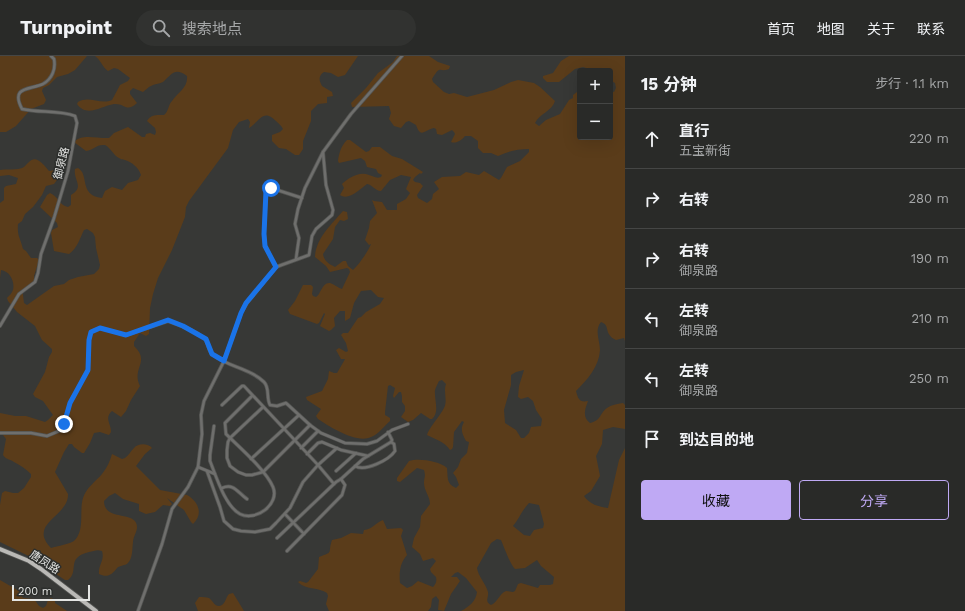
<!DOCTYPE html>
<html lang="zh">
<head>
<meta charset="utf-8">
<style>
  :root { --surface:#292a28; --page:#313230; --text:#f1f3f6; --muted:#a5a7a8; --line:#454645; --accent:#bfa9f4 }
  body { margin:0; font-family:"Work Sans","Noto Sans SC",sans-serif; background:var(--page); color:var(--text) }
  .controls { position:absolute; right:12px; top:12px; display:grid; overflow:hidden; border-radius:4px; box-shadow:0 4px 16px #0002 }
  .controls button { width:36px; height:36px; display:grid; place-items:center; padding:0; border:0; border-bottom:1px solid var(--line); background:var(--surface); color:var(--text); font:20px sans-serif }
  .scale { position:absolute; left:12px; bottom:10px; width:78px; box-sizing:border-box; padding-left:4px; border:2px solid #e4e5e3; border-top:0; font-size:11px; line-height:14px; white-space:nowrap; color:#e4e5e3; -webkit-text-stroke:3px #2c2e2c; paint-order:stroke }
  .stop { position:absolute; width:12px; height:12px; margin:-9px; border:3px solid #1a73e8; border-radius:50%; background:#fff }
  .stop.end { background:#1a73e8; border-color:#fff; box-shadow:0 1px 4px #0008 }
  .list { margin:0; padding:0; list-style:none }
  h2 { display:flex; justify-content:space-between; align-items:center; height:52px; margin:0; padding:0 16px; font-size:17px }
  h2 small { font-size:13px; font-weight:400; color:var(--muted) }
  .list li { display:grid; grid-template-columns:26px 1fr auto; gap:12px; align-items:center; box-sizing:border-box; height:60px; padding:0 16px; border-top:1px solid var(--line) }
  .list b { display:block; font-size:15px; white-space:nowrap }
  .list p { margin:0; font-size:13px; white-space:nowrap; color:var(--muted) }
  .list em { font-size:13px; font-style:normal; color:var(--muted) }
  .actions { display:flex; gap:8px; padding:12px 16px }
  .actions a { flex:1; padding:9px 0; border:1px solid var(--accent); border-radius:4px; text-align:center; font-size:14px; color:var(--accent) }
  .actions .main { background:var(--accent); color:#111 }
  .icon { flex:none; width:22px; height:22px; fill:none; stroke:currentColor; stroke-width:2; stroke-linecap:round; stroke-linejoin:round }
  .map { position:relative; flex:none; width:625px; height:555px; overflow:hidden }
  header { display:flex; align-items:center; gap:24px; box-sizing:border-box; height:56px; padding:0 20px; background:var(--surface); border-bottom:1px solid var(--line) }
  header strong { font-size:19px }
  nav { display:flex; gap:22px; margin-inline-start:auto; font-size:14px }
  .search { width:280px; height:36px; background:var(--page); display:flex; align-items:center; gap:10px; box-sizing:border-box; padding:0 14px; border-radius:22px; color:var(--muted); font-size:15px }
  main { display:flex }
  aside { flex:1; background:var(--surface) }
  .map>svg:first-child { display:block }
  .green { fill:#5a3c1a; fill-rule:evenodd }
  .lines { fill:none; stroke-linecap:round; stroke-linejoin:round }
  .minor-casing { stroke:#535452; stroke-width:4 }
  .highway-casing { stroke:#535452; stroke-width:5.5 }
  .minor { stroke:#6f6f6d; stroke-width:2.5 }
  .highway { stroke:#bab9b6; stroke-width:4 }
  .route { stroke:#1a73e8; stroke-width:5 }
  .labels { text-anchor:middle; stroke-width:3; stroke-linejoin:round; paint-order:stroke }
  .street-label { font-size:11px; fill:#e4e5e3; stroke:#2c2e2c }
</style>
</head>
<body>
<header>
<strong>Turnpoint</strong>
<div class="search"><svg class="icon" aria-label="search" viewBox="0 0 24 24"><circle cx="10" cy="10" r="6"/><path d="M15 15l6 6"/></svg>搜索地点</div>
<nav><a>首页</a><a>地图</a><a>关于</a><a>联系</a></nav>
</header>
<main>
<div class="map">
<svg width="625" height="555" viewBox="0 0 625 555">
  <rect width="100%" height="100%" fill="#373836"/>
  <g class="green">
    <polygon points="0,0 87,0 75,14 68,18 57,21 49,29 43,32 42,35 46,44 44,48 31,53 16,70 6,76 0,76"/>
    <path d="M 95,0 L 358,0 L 345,19 L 338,21 L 331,17 L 324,16 C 318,20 319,24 322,30 L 332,36 L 333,40 L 327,41 L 327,47 L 318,48 L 311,55 L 311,65 L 303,85 L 303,93 L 299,99 L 295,99 L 286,93 L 279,92 L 272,85 L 272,79 L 280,76 L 283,73 C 281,69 279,68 276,65 C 263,52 260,65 249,72 L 250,66 L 248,63 L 239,66 L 233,74 L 228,92 L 189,145 L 186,151 L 185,161 L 172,194 L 158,222 L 153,238 L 150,252 L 149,278 L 146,280 L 140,277 L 134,286 L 134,290 C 151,306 131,312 140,330 L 131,344 L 126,355 L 121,361 L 112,355 C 104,362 111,367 111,376 L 109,379 L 100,376 L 94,377 L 90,387 L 84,397 L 82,397 L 74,391 L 72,388 L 69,388 L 64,396 L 55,416 L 68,438 C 69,461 27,467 51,492 C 57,490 71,488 75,484 C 85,473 79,455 83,442 C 86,432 96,425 102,418 C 107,412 110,405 112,398 L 122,403 L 125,402 C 129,399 130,396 134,392 C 138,387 148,387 152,392 L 145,398 L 136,410 L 160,434 L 187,439 C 198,445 204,458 193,468 L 191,466 L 184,454 L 167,442 L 172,448 L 170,450 L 163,449 L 155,456 L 146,458 L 139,455 L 139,448 L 123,443 L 115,437 L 109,440 L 104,445 C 104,466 137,454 137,471 C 137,476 133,481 133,486 C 132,493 133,501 128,507 C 125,510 120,509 117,512 C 112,519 107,522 99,518 C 98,509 105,504 102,495 C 97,493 94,495 89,496 C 65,502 80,515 68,524 L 65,524 L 56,518 L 47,509 L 0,486 L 0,449 L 2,437 L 5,435 L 13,437 L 18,437 L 24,432 L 31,421 L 31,418 C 26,413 20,409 14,406 C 10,403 6,404 3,399 L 6,383 L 0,375 L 0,357 L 15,360 L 26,360 L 45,366 L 48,364 L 53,359 L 43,345 L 35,341 L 33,338 L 45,316 L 49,301 L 52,296 L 52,293 L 42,284 L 35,270 L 17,256 L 8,245 L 7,242 C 9,240 12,237 13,234 C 15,226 10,215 1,214 L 0,222 L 0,147 L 4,144 L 4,132 L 6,130 L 16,128 L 18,122 L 9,119 L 0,120 L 0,114 C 5,113 19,114 22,112 C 25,111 26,108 29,106 C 36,98 44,109 49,115 L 55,114 L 58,112 L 61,113 L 63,116 L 54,128 L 46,130 L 42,139 L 33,151 L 25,158 L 22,165 L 18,168 C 17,180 20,181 23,193 L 26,195 L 31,202 L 37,202 L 39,204 L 34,220 L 34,226 C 22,235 22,232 24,247 L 27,249 L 54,230 L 64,228 L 69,224 L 78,221 L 94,218 L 99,213 L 100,209 L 96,192 L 95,181 L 93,177 L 87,173 L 84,174 C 80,182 77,193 69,198 L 54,195 L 51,177 L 52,174 L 58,171 L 57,167 L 40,151 L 47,139 L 50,137 C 58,140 59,149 68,151 L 71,149 L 71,139 C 85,131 73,124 75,113 L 78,112 C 90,119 78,139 102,142 L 105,135 L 112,131 L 122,134 L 128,127 L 138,124 L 141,119 C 139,112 132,106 125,104 C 122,103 122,104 119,102 C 113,99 111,92 105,89 C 96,88 94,94 86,95 L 74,86 C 82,77 98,83 109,82 L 114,77 L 128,71 L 142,81 L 145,81 L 146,78 L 150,77 L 155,79 L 156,76 L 155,72 L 147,65 C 151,58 157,59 164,59 C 169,55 168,49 172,45 C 178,36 188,32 187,20 C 175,11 172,18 163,26 C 159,28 154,28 151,30 C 148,31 146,34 143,36 L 133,32 L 130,35 L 130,38 L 137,47 C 126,57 125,47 114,48 C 101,50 87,62 77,48 L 78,46 C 89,39 100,49 112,44 L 120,29 L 128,25 L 130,22 L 118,13 L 114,12 L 108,15 C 102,11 101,4 95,0 Z"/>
    <path d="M 397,0 L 429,0 L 438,6 L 450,10 L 449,13 C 439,17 441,8 432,23 L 433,26 L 444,36 L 449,38 L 454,37 L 467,41 L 494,34 L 511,26 L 518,24 L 534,27 L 540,31 L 555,45 C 552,55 539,58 535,67 L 539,70 L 546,64 L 560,58 L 569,44 L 573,42 L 573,39 L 577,36 L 580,29 L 580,81 L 610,81 L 610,35 L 614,36 L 616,32 L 615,27 L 610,24 L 610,15 L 596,15 L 583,11 L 575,13 L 559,26 L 547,26 L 543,22 L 543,20 L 553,17 L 561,5 L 569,0 L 625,0 L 625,285 L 624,282 L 616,284 C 603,278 611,269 601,266 C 594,274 600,285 600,294 C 599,311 587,324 576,335 C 578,342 579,347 588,345 C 585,353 582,361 590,367 C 602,364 599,358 607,352 C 611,349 617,348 623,347 L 625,349 L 625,373 L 613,371 L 603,374 L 602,388 L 596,400 L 600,420 L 591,435 L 584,440 C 589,448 599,451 608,452 L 619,404 L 625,392 L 625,555 L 461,555 C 469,551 476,545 477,536 L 466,522 L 458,516 L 455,517 L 451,521 L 457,521 L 460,525 L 451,538 L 444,555 L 438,554 L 439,544 L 436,540 L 432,543 L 431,551 L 428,555 L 329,555 L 326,548 L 328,540 L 327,537 C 319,531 305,534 298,526 L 300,525 L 306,527 L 308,526 L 318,513 L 319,501 C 335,495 327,498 332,484 L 341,482 L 351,477 L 363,478 L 364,474 C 373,473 375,467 383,464 L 387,473 L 401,472 L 403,474 L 401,480 L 407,499 C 400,507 399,516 400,527 L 407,532 L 412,530 L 418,525 L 433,531 C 436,528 437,525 436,521 L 431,516 L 430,513 L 436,505 L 433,502 L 423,505 L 420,498 L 412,491 L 414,482 L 420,471 L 421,460 L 430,448 C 430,440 424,435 424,427 C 424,421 426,421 424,414 L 417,412 L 400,426 L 397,425 L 397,422 L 409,405 C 419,402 439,405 447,412 C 448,421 446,428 456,432 L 459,429 L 456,421 L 453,417 L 458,411 L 461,403 L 467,397 L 469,386 L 466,385 C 462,378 460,373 464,366 L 462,365 L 454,376 L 453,391 L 452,393 L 450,394 C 445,386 435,383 427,379 C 428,373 440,360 444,352 C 448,344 443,336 446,328 L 442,324 L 439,325 C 438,327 436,331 435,334 C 434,344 440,356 432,363 L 430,363 L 421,357 L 413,364 L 408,366 L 401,361 L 405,355 L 405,350 L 402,346 L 402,340 L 401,336 L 399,336 L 394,342 L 393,340 L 395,332 L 390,329 L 388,330 L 385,356 L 385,359 L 390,362 L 390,365 C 384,370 379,378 371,381 C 357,388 330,371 318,363 L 316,360 L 321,353 L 307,344 L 306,341 L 322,335 L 328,323 L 329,315 L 334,317 L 337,317 L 344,305 L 345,303 L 341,303 L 336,294 L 339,292 L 346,296 L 348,295 L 346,287 L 341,279 L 343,277 L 348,277 L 358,262 L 361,261 L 366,256 L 380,248 L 384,242 L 378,241 L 371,234 L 361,235 L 354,247 L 350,262 L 345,265 L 345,255 L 340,255 L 334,262 L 335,270 L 331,274 L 329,275 L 320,270 L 325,258 L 324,257 L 319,267 L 317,268 L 290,258 L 288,254 L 295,245 L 303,229 L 311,229 L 313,231 L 312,238 L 313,240 L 316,241 C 321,238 322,226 330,227 C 334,228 338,232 342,233 L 350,216 L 349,213 L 347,212 L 330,216 L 326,210 L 315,201 C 316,182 331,169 343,155 L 347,156 L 348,163 L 344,165 L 340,164 L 335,171 L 333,183 L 323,198 C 324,205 329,208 335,211 L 343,205 L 346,205 L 348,210 L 353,214 C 358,210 369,194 371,188 L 369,189 L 365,184 L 369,172 L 370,165 L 377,157 L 372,144 L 374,145 L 382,146 L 387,154 L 397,154 L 397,148 L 406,143 L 410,137 L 406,133 L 411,121 L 401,119 L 390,124 L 381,135 C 375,135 373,129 367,128 C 360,133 349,145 340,139 L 344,132 L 342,128 C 349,122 359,115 369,119 C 373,120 376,123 381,121 L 382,119 L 378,117 L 376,113 L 367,111 L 365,105 L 361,102 L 339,107 L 338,105 C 339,97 341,90 347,84 L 350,84 L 366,96 L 369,95 L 372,91 L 380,91 L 392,100 L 402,103 L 423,116 L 421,118 L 420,117 L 415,121 L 413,124 L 415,126 L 420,127 L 423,130 L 417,139 L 418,142 L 427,147 L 432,143 L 433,138 L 439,133 L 434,126 L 442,121 L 460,120 L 466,116 L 479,119 L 484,115 L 499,124 L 501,122 L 507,111 L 520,105 L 529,96 L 529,93 C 517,93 509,95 498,100 L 491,97 L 483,97 L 478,92 L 478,85 L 471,80 L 465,80 C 462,84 456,88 451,86 L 455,78 L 454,76 L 452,74 L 442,79 L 437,78 L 436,73 L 434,72 C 424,74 421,83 416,69 L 409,65 L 406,66 L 401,72 L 394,70 L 389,63 L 391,57 L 389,50 L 352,51 L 351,47 L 366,32 L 378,17 L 393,6 ZM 524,314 L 519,330 L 518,341 L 521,343 L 528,341 L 533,345 L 536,354 L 542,363 L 541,370 L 531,371 L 529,377 L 524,382 L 521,382 L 516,374 L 505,367 L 504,354 L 511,329 L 511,319 L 516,316 ZM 529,447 L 539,449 L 544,468 L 543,472 L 534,474 L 530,480 L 524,479 L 513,470 C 519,463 522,454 529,447 ZM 497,483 L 501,484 C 504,491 510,508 515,513 L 525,512 L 537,504 L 541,510 L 554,521 L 553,528 L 550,529 L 540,529 L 538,532 L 521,527 L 518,528 L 515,535 L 513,536 L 506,535 C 499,538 498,546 491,549 C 484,545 489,542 488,536 C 486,528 478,520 477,512 L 491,487 Z"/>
    <polygon points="0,524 19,535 23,542 34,543 39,550 43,552 46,550 48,544 51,542 55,544 55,547 67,555 0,555"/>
    <path d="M 233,537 L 244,555 L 198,555 L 195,547 L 199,541 C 203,541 206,541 209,542 C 213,545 216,553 222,549 C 226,546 226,541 229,538 Z"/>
  </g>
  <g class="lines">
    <defs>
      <g id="minor">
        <polyline points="296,203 299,182 295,168 298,153 305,132 323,96"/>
        <polyline points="276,211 265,190 264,178 266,135 271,132 302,142"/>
        <path d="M 0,270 L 19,238 L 35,226 L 38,217 L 41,198 L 54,162 L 68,115 L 77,67 L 75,60 C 59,54 39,57 22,53 C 10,30 30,34 43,28 C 52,23 56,13 54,3 L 51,0"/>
        <polyline points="222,349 242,330 244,330 318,409 334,428"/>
        <polyline points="263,351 230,382 228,386 227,394 227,402 230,410 238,416 246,419 252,419 263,416 310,369"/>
        <path d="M 214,370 L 210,399 L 210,405 C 216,420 225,450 240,458 C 256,466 280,448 273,431 C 266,414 239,391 226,378 L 225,367 L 252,340"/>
        <path d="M 0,377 L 31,377 L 47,380 L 59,375 L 64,368 L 70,347 L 88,314 L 89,284 L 91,276 L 100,272 L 126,279 L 168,265 C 180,269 194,274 204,282 C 208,285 208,294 212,298 C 227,311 250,312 264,326 C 270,332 266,342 270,349 L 277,350 L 286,347 L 310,369 L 321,377 L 345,387 L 367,388 L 377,385 L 392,374 L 408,368"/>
        <polyline points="301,392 318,375"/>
        <polyline points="307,398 318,387 322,386 341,394 368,400"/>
        <polyline points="251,403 299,359"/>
        <path d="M 355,410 C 365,416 389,404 395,395 L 394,388 L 391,386"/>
        <polyline points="198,411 215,418"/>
        <polyline points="207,415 220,451 224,465 233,473 241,475 255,476 270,473 276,467 290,452 303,426 318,409 337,392"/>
        <polyline points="336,415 356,397"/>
        <path d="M 222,432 C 234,427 237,436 247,443"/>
        <polyline points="285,458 304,478"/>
        <polyline points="277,482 336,426 341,423 363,403 391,386 392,384 388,376"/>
        <polyline points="287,495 342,439 345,429 341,423"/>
        <polyline points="138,555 162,488 172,453 188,431 198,411 202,378 201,359 204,345 224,305 241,257 247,247 276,211 309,199 312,180 316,173 332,159 333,154 326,129 323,96 351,58 402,0"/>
      </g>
      <polyline id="highway" points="0,493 29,505 41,513 96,555"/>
    </defs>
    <use href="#minor" class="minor-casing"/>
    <use href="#highway" class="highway-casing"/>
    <use href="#minor" class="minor"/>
    <use href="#highway" class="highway"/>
  </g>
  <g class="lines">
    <polyline class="route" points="64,368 70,347 88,314 89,284 91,276 100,272 126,279 168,264 183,270 206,283 212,298 224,305 241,257 246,247 276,211 265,190 264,178 266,135 271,132"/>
  </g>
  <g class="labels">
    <g class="street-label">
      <text transform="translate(61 107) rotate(-76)" y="4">御泉路</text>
      <text transform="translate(45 506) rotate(33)" y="4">唐凤路</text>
    </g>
  </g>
</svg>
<div class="controls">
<button>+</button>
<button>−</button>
</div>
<div class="scale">200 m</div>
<div class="stop" style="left:271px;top:132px"></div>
<div class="stop end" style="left:64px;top:368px"></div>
</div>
<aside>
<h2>15 分钟<small>步行 · 1.1 km</small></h2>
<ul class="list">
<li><svg class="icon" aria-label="ahead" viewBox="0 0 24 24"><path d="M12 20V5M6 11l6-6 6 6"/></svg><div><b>直行</b><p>五宝新街</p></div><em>220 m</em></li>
<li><svg class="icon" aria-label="right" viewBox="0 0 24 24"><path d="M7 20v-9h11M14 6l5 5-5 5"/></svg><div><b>右转</b></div><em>280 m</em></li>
<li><svg class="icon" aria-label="right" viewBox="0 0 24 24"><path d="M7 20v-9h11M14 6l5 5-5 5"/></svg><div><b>右转</b><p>御泉路</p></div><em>190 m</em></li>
<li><svg class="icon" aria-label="left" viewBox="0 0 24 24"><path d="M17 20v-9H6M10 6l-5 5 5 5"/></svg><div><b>左转</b><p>御泉路</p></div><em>210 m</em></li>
<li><svg class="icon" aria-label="left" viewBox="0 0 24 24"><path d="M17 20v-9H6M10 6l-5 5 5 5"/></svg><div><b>左转</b><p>御泉路</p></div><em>250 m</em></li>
<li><svg class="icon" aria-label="arrive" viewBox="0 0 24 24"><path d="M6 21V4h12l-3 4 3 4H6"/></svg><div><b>到达目的地</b></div></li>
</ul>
<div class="actions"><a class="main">收藏</a><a>分享</a></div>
</aside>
</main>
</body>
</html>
